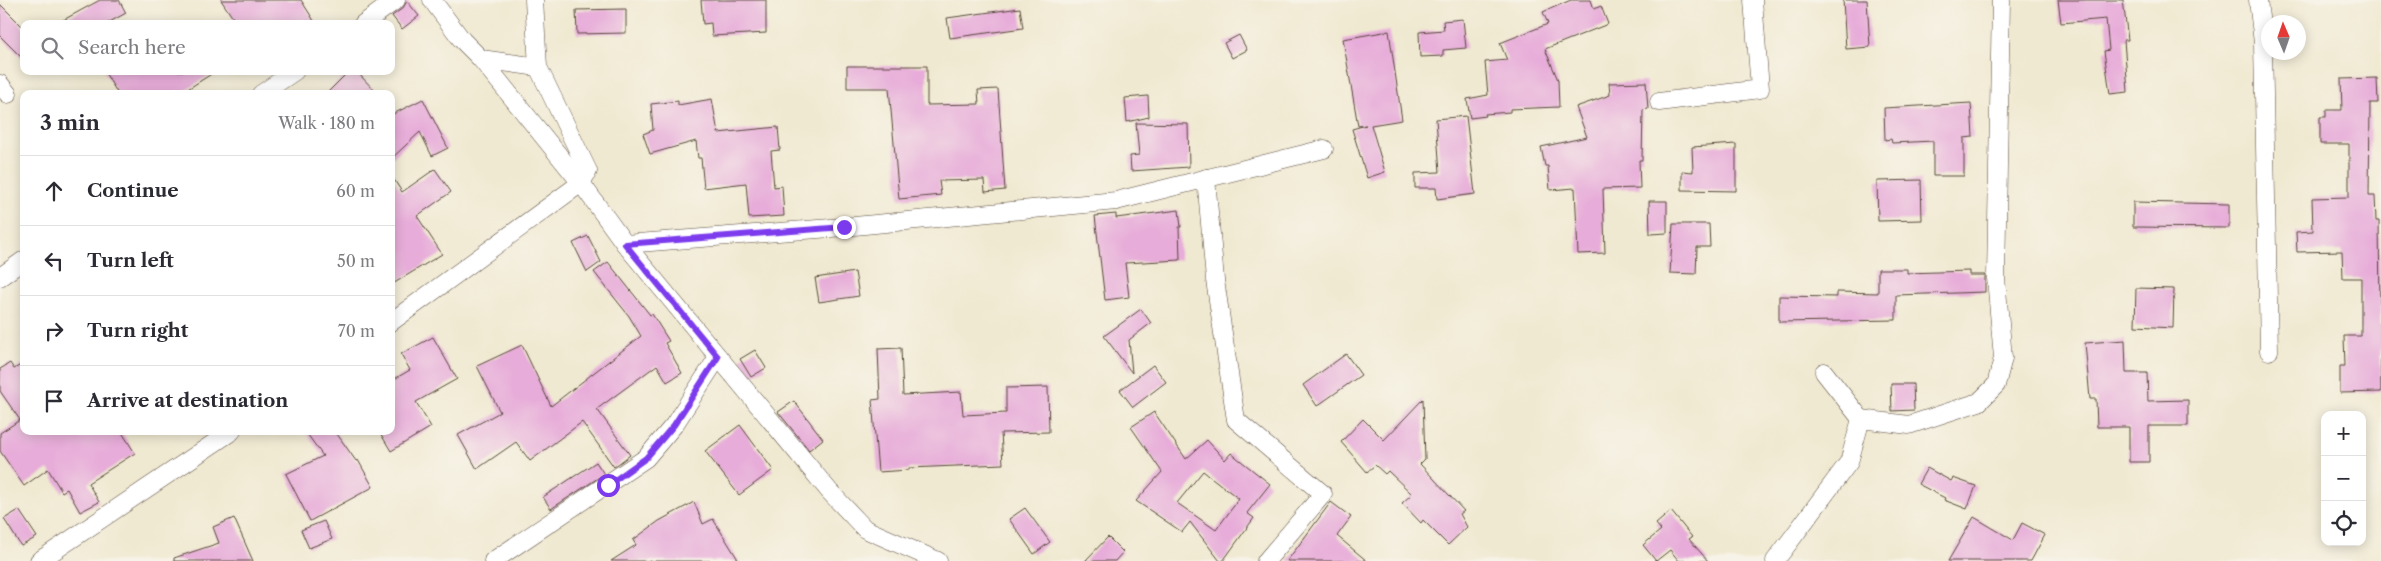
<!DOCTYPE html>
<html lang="en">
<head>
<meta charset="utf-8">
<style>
  :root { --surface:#fff; --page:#f7f7f7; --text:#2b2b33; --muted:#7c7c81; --line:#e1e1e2 }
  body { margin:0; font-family:"Libre Caslon Text",serif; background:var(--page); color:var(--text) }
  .controls { position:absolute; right:15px; bottom:15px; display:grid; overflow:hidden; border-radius:10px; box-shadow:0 2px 12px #0003 }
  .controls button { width:45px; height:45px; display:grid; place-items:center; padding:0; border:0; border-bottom:1px solid var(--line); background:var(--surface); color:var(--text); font:25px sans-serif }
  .compass { position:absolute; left:2261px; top:15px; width:45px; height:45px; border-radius:50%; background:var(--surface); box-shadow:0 2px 12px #0003; rotate:358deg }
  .stop { position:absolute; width:15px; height:15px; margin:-11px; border:4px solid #7c3aed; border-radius:50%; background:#fff }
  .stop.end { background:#7c3aed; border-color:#fff; box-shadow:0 1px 5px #0008 }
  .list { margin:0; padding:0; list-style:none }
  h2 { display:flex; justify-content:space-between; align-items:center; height:65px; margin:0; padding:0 20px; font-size:21px }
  h2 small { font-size:16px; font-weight:400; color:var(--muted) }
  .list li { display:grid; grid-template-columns:32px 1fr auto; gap:15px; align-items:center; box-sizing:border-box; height:70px; padding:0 20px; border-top:1px solid var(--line) }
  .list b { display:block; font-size:19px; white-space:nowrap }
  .list em { font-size:16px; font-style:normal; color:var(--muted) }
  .icon { flex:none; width:28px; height:28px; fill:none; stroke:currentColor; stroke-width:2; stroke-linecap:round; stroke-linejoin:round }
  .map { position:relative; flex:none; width:2381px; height:561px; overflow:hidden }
  .search { position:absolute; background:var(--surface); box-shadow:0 2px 12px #0003; left:20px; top:20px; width:375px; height:55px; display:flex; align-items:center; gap:12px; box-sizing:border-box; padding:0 18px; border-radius:10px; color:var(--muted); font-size:19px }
  .panel { position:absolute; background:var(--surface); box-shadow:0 2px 12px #0003; left:20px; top:90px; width:375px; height:345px; border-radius:10px }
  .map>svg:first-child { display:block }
  .building { fill:#e7acd9; fill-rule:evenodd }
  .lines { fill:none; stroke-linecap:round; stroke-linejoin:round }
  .minor-casing { stroke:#564739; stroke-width:19 }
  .minor { stroke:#fff; stroke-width:18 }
  .route { stroke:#7c3aed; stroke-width:6 }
</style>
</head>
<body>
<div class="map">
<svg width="2381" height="561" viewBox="0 0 2381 561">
  <rect width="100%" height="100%" fill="#f7f3e8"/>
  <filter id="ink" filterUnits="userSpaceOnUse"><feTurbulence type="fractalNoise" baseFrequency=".02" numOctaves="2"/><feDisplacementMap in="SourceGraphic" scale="10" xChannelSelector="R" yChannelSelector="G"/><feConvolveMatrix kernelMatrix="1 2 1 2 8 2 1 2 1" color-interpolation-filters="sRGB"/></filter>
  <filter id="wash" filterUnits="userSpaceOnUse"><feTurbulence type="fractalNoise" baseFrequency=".0096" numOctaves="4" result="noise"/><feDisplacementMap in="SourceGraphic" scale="20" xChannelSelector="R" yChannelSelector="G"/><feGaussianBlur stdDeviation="1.12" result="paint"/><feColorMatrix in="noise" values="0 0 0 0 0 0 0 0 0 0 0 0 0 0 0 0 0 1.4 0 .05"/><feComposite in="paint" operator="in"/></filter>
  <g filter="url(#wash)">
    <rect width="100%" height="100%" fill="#f0e9d1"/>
    <g id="blocks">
      <g class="building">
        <polygon points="100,0 119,0 126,13 106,24 56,24"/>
        <polygon points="221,0 301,0 316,24 237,24"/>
        <polygon points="701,0 766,0 766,33 712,36 711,23 703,24"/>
        <polygon points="1571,0 1591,0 1594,9 1601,6 1608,24 1545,49 1558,80 1559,107 1510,109 1510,112 1485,114 1486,116 1470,118 1467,99 1488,95 1485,62 1507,60 1500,43 1548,24 1543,12"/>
        <polygon points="1843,0 1867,0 1870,47 1846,49"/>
        <polygon points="2058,0 2123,0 2128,40 2124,40 2128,92 2110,94 2104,51 2109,50 2106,19 2061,23"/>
        <polygon points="407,1 419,16 402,29 392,16 403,8"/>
        <polygon points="0,4 24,28 24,60 0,36"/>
        <polygon points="1020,8 1023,28 950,38 947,18"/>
        <polygon points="626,9 626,33 577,34 576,10"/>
        <polygon points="1463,19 1466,48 1443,50 1443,56 1420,57 1419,32 1444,30 1443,21"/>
        <polygon points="1389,31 1402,120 1371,125 1385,172 1367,178 1352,129 1366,125 1358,126 1343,39"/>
        <polygon points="1239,35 1247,50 1232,58 1224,43"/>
        <polygon points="847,66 927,66 927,105 979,104 978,90 998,89 1005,190 985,192 984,180 939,181 941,195 899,199 889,88 847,88"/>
        <polygon points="104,71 216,71 180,94 118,94"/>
        <polygon points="349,71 356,71 378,94 326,94"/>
        <polygon points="2377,78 2378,103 2370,103 2369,196 2375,196 2376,221 2379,221 2381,392 2340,393 2340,366 2345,366 2344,336 2361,336 2361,278 2343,278 2342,251 2297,252 2296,232 2313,231 2312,198 2349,197 2349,144 2320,144 2320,117 2326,117 2326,110 2342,110 2341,79"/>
        <polygon points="1646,82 1648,109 1643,110 1642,160 1639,160 1640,188 1603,189 1605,253 1578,254 1575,188 1550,190 1548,166 1545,166 1541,147 1587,137 1576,107 1610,95 1609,83"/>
        <polygon points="1148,96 1149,117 1127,122 1125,98"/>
        <polygon points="423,99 448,148 432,156 420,132 391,159 391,115"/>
        <polygon points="712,99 718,133 778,127 780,150 771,151 774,187 782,186 784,216 749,218 746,183 704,188 701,158 698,158 696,141 650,154 643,134 653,130 651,104 678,101 678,105"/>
        <polygon points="1971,103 1973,137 1964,138 1964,176 1933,176 1933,141 1892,143 1891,139 1885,140 1884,108"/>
        <polygon points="1466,116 1475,194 1437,199 1436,188 1415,188 1415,173 1440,172 1436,119"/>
        <polygon points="1136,123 1188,124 1189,167 1131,171 1130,156 1139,155"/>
        <polygon points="1736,144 1736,191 1682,190 1682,171 1693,172 1692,147"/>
        <polygon points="435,169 451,192 417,216 442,254 391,285 391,175 402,192"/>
        <polygon points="1921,180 1922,220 1878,221 1877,181"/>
        <polygon points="1649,201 1667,201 1667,233 1650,234"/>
        <polygon points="2133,202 2229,204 2229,228 2133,227"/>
        <polygon points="1179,210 1181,227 1179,227 1180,260 1125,263 1129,297 1105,300 1095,216 1116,214 1116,218"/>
        <polygon points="1673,224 1709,224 1710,247 1697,247 1696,274 1670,273"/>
        <polygon points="588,236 601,262 587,272 573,243"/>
        <polygon points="608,262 650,315 652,314 669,341 665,343 682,373 667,382 657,365 597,409 630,455 614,467 582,422 530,461 516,442 477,469 458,435 500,412 477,366 522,345 551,406 641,336 629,316 594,272"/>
        <polygon points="1878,269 1907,269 1907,273 1969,271 1969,275 1985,275 1985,292 1896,295 1896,320 1779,322 1779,296 1837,297 1837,292 1878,293"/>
        <polygon points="855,272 859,296 819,302 815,278"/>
        <polygon points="2136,288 2174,289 2173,328 2135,326"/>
        <polygon points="1141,309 1151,323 1129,340 1132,373 1104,336"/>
        <polygon points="433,337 457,379 416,402 431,427 391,451 379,431 391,431 391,381 410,370 401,354"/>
        <polygon points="2125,340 2126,373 2147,373 2148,401 2188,400 2188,426 2149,426 2149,462 2129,462 2129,427 2097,427 2096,399 2090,399 2085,343"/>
        <polygon points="901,348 903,395 961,392 963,415 1006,413 1006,388 1048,387 1049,432 1001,433 1003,464 909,468 909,470 878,472 872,400 880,399 878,349"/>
        <polygon points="755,350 766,368 751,377 740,359"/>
        <polygon points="1346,354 1361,375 1317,406 1303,385"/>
        <polygon points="10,363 14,369 24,363 24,431 121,431 135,453 88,483 99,502 80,512 67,489 62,492 48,469 24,486 0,451 0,433 20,420 0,391 0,369"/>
        <polygon points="1153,365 1166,382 1133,407 1120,390"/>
        <polygon points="1891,384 1913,384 1914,410 1892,411"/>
        <polygon points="1423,399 1425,459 1420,464 1464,511 1460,514 1467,527 1448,545 1423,520 1421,523 1402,503 1412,494 1388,471 1385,474 1375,465 1367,472 1341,442 1363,419 1384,440"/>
        <polygon points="794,401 823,439 809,450 778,412"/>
        <path d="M 1154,412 L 1186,459 L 1207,440 L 1225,460 L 1231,453 L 1270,484 L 1247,513 L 1254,518 L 1223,561 L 1220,561 L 1190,522 L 1182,532 L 1136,501 L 1162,472 L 1131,427 ZM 1203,471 L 1239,499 L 1216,530 L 1177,503 Z"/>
        <polygon points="740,425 773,470 739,495 705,451"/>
        <polygon points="305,431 335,431 356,461 358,460 373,487 310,521 286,474 323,456"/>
        <polygon points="596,462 604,474 551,509 543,497"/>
        <polygon points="1927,468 1951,481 1953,478 1976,486 1967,509 1944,500 1945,498 1918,484"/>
        <polygon points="694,502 703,524 713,519 739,561 611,561 636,545 633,540 659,521"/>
        <polygon points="1331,502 1351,517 1337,536 1367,561 1287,561"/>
        <polygon points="1025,508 1050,542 1034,554 1009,519"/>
        <polygon points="19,510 37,537 21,546 4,519"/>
        <polygon points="1671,511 1692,537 1689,539 1708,561 1679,561 1670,550 1656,561 1643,545 1661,530 1656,524"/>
        <polygon points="1974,517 2013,540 2022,523 2045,535 2031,561 1948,561"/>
        <polygon points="234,518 253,561 174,561 174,558 219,543 213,527"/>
        <polygon points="324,521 332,539 309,548 301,530"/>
        <polygon points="1108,537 1123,552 1115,561 1085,561"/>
      </g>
    </g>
  </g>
  <g filter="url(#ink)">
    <use href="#blocks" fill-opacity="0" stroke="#564739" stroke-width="1"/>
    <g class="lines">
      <defs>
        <g id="minor">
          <polyline points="432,0 462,40 481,59 581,183 625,244 830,492 865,529 938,561"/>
          <polyline points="2258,0 2263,43 2269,351"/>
          <polyline points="363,24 396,0"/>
          <polyline points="481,59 538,67"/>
          <polyline points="0,84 8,94"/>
          <polyline points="261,94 295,71"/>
          <polyline points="1659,102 1760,89 1753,0"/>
          <polyline points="1206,178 1215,280 1236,420 1323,494 1266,561"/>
          <polyline points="625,244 844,227 1116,201 1324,149"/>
          <polyline points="0,277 24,260"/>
          <polyline points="391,322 581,183 588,171 538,67 534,0"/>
          <polyline points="1861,419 1909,425 1979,402 1996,385 2003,358 1996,278 2001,0"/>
          <polyline points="39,561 232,431"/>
          <polyline points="493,561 646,458 674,425 718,357"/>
          <polyline points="1775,561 1849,462 1861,419 1824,372"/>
        </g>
      </defs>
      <use href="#minor" class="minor-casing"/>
      <use href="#minor" class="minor"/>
    </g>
  </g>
  <g class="lines" filter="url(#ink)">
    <polyline class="route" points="608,485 646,458 674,425 718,357 625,244 844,227"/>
  </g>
</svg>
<div class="controls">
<button>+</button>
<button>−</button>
<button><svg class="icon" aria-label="locate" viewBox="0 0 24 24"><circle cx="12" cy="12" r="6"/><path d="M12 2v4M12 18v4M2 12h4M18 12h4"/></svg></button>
</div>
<svg class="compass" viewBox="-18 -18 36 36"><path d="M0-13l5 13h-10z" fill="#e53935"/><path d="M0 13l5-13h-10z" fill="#7c7c81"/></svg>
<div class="stop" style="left:608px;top:485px"></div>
<div class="stop end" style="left:844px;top:227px"></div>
<div class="search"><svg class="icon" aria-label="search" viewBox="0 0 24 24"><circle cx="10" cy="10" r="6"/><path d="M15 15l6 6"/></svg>Search here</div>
<section class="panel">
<h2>3 min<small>Walk · 180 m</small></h2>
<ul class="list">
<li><svg class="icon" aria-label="ahead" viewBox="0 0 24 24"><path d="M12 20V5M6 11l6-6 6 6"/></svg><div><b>Continue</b></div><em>60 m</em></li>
<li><svg class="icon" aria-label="left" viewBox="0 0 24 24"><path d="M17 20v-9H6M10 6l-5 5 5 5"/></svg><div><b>Turn left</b></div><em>50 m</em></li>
<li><svg class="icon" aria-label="right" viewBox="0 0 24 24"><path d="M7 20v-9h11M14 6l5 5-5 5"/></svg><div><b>Turn right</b></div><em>70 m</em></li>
<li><svg class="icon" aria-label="arrive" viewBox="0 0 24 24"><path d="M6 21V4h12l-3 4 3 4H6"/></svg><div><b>Arrive at destination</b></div></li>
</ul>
</section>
</div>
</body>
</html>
